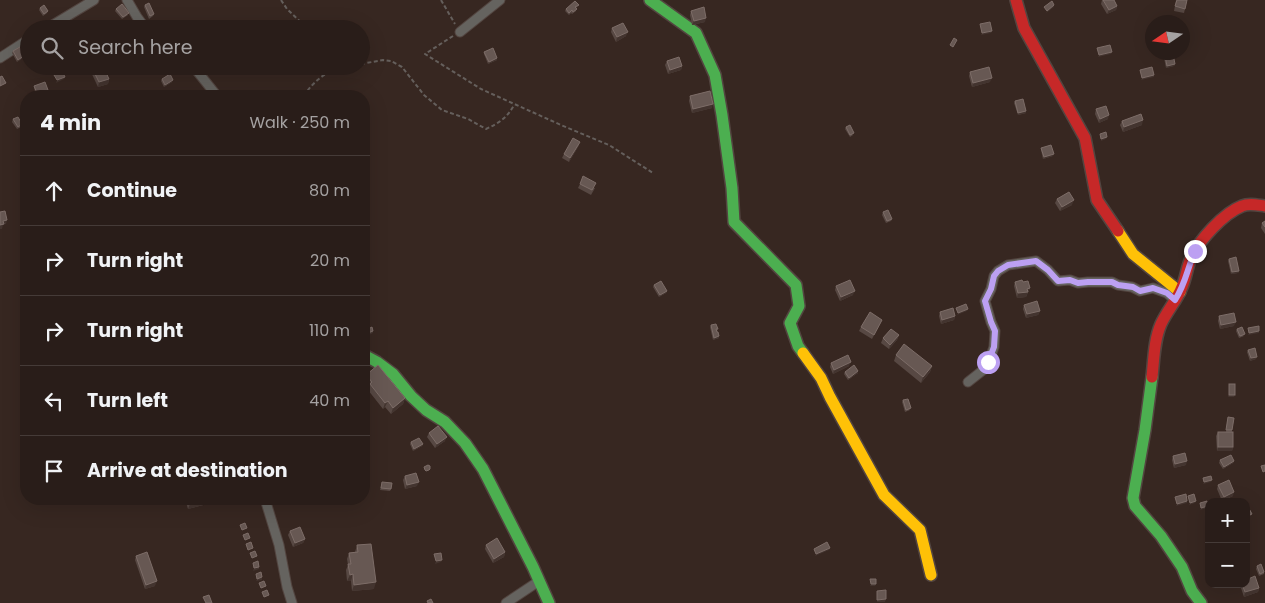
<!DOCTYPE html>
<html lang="en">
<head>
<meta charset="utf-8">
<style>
  :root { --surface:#291d19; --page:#352a26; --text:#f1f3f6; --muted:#a5a2a2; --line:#453b38 }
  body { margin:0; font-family:Poppins,sans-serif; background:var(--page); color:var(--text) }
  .controls { position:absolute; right:15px; bottom:15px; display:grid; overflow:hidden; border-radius:10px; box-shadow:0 5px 20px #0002 }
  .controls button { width:45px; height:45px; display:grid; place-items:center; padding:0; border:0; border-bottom:1px solid var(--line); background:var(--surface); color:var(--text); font:25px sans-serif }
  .compass { position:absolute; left:1145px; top:15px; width:45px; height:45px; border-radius:50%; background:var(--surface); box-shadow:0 5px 20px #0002; rotate:257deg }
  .stop { position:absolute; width:15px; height:15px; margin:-11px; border:4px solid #bca0f2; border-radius:50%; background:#fff }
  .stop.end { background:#bca0f2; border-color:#fff; box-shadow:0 1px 5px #0008 }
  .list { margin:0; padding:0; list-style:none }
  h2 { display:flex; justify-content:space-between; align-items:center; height:65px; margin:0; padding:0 20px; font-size:21px }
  h2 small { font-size:16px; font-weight:400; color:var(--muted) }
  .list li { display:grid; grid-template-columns:32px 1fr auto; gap:15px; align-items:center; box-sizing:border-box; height:70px; padding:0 20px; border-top:1px solid var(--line) }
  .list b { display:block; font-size:19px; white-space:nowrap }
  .list em { font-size:16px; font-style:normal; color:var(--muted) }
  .icon { flex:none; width:28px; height:28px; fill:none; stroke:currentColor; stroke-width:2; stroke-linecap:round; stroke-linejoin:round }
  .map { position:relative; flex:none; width:1265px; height:603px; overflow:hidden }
  .search { position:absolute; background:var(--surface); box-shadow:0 5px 20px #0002; left:20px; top:20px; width:350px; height:55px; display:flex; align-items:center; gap:12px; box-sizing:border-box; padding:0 18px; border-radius:28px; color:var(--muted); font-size:19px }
  .panel { position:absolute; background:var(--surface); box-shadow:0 5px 20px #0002; left:20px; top:90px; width:350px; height:415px; border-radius:20px }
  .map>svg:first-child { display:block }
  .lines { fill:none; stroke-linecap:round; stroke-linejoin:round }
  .street-casing { stroke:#534540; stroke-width:11 }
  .fast-casing { stroke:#534540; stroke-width:14 }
  .slow-casing { stroke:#534540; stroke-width:14 }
  .jam-casing { stroke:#534540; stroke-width:14 }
  .path { stroke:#655f5c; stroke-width:2; stroke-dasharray:4 2.5; stroke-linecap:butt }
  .street { stroke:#65635f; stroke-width:9 }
  .fast { stroke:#4caf50; stroke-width:11 }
  .slow { stroke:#ffc107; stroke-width:11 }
  .jam { stroke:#c62828; stroke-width:11 }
  .wall { fill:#574843 }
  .shaded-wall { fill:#43342f }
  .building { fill:#675853; stroke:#7d6d68 }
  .route { stroke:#bca0f2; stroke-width:6 }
</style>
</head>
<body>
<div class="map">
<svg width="1265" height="603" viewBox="0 0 1265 603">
  <rect width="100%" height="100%" fill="#372721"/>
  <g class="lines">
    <defs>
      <g id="street">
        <polyline points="127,0 137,17 146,29"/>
        <polyline points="46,29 94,0"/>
        <polyline points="460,32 500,0"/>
        <polyline points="0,58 29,39"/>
        <polyline points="193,66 217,96"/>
        <polyline points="968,382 987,367 994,347 995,331 991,322 985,301 991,289 994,276 998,271 1008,265 1036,261 1048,270 1058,281 1070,280 1078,283 1088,282 1112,282 1118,285 1132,287 1140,291 1153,288 1167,293 1175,300"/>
        <polyline points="265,499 279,545 287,587 292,603"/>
        <polyline points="506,603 539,581"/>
      </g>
      <g id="fast">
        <polyline points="650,0 696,33 715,75 722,115 732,188 734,222 796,285 799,306 790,323 798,346 803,353"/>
        <polyline points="364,355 377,362 393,374 411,396 426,410 445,422 465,443 483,469 533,567 549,603"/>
        <polyline points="1152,377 1145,430 1133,498 1135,506 1161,536 1182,567 1192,591 1201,603"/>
      </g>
      <g id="slow">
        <polyline points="1118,231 1133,254 1180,292"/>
        <polyline points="803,353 821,378 830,397 884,495 920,530 931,575"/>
      </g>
      <g id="jam">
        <polyline points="1016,0 1024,28 1085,138 1097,200 1118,231"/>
        <path d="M 1152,377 C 1154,359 1154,340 1161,324 C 1167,311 1177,300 1182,287 C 1186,278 1187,267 1191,258 C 1199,240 1224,213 1242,206 C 1249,203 1257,205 1265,206"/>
      </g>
    </defs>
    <use href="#street" class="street-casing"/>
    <use href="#fast" class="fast-casing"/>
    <use href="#slow" class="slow-casing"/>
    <use href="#jam" class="jam-casing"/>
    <g class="path">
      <polyline points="281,0 287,9 308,29"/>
      <polyline points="441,0 455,24"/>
      <polyline points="453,36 425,54 481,89 561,125 609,145 653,173"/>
      <path d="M 361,64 L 383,60 L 391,61 L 402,67 L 424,95 L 442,110 L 468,119 L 486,129 C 499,123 507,118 514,105"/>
      <path d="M 304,96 C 313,81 327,71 344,66"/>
    </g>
    <use href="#street" class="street"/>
    <use href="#fast" class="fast"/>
    <use href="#slow" class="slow"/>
    <use href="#jam" class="jam"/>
  </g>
  <g class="wall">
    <polygon points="1102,0 1114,0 1117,6 1116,10 1107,14 1101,4"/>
    <polygon points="1176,0 1187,0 1184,13 1174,11"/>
    <polygon points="145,5 154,14 153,16 149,19 144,7"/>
    <polygon points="579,5 576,8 576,11 572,14 571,13 569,15 565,11 566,9"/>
    <polygon points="40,8 48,11 47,13 43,16 39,10"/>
    <polygon points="116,9 128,15 122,19 115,11"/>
    <polygon points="691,11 705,22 692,25 690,15"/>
    <polygon points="612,28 626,36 616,42 611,32"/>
    <polygon points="13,51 24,57 17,62 12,53"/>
    <polygon points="484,52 497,58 497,60 488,64 484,54"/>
    <polygon points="1165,56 1175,64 1174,66 1166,68 1164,58"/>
    <polygon points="667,61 682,66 681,70 668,74 665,65"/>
    <polygon points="53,66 66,66 56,72"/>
    <polygon points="91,66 109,79 108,84 98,87 90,70"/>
    <polygon points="970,72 990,82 972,87 969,76"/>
    <polygon points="162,79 172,82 164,87 161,81"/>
    <polygon points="34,86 47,92 36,95 34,88"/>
    <polygon points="690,96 712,108 692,113 689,101"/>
    <polygon points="1015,101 1026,113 1018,115 1014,103"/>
    <polygon points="1096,109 1108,119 1099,123 1095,114"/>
    <polygon points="13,119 21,127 17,129 12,122"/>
    <polygon points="1122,121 1142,125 1123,132 1120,125"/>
    <polygon points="846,127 853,135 850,137 845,129"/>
    <polygon points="25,129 26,129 26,138 24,134"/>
    <polygon points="580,142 578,147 569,162 562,158 564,154"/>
    <polygon points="1041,148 1053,156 1043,159 1041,150"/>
    <polygon points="580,184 595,188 591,195 578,188"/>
    <polygon points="1057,199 1072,205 1060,211 1055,203"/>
    <polygon points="883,212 892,219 891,221 886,223 882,215"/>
    <polygon points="1265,221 1265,234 1261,228 1262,223"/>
    <polygon points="1229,259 1239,271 1238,273 1231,274 1228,261"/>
    <polygon points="1015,282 1023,282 1030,288 1026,297 1017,298 1014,286"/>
    <polygon points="654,285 667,291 666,293 659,297 653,287"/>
    <polygon points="836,286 853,295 840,301 835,290"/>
    <polygon points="1024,305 1040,311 1038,315 1026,318 1023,309"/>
    <polygon points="940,312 955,316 954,320 941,324 939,316"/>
    <polygon points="1219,316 1234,326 1220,329 1218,321"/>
    <polygon points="882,320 872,339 859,331 861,327"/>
    <polygon points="711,325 718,329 717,331 719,338 713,340 710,327"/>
    <polygon points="1237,329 1244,336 1239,338 1236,331"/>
    <polygon points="899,335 897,340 889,349 881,343 883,338"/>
    <polygon points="1248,350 1256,359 1250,361 1247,352"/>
    <polygon points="896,355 932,366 930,372 921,383 894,361"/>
    <polygon points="831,363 849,366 833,374 830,367"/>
    <polygon points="858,371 858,373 848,380 844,374 845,372"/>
    <polygon points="366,375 405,398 403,404 391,414 385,407 383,409 368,390 369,387 364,381"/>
    <polygon points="903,400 910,410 905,412 902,402"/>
    <polygon points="1228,417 1232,430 1233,447 1232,451 1217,451 1216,436 1218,432 1226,432"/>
    <polygon points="429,433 445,441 435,448 427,437"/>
    <polygon points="411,442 423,444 422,446 413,451 410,444"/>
    <polygon points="1173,456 1186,465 1174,468 1172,460"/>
    <polygon points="1220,460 1234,461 1233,463 1223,469 1219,463"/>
    <polygon points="405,476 417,486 405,489 403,480"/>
    <polygon points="382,482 391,489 390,491 380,490"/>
    <polygon points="1218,485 1233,496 1222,501 1217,489"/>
    <polygon points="185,499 208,499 207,504 188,509"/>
    <polygon points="290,531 305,539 303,543 293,547 288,535"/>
    <polygon points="357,545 374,589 352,591 351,581 347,581 346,570 348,565 347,559 349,553 355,552"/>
    <polygon points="486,545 505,552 504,557 493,563 485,549"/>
    <polygon points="136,556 155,586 145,589 135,560"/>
    <polygon points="1257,566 1264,572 1264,574 1259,576 1256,569"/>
    <polygon points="1240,584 1246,584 1259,588 1258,592 1244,597 1240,585"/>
  </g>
  <g class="shaded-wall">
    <polygon points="1054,5 1054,7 1046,13 1047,11"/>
    <polygon points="1117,6 1116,10 1107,14 1109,10"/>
    <polygon points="706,18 705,22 692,25 694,21"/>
    <polygon points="992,31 991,33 981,35 982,33"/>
    <polygon points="628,32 626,36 616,42 617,37"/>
    <polygon points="1112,52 1111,54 1098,57 1099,55"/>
    <polygon points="25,55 24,57 17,62 18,60"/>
    <polygon points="497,58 497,60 488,64 489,62"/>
    <polygon points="1175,64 1174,66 1166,68 1167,66"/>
    <polygon points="60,66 66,66 56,72 57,68"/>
    <polygon points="682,66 681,70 668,74 670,70"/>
    <polygon points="1154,75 1154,77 1141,80 1142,78"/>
    <polygon points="65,77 64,79 56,83 57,80"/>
    <polygon points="992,78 990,82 972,87 973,83"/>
    <polygon points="109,79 108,84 98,87 99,82"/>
    <polygon points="173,80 172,82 164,87 165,85"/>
    <polygon points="48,90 47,92 36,95 37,93"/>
    <polygon points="713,104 712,108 692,113 693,109"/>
    <polygon points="1026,111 1026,113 1018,115 1018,113"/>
    <polygon points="1109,115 1108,119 1099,123 1100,119"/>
    <polygon points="1143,120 1142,125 1123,132 1124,127"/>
    <polygon points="1107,137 1106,139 1101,141 1101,139"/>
    <polygon points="580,142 578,147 569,162 570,158"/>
    <polygon points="1054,154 1053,156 1043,159 1044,157"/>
    <polygon points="1074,200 1072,205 1060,211 1062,207"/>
    <polygon points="7,220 6,224 3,225 2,229 0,229 0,225 3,221"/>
    <polygon points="1239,271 1238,273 1231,274 1232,272"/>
    <polygon points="1030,288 1026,297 1017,298 1018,293"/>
    <polygon points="667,291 666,293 659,297 660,295"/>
    <polygon points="855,291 853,295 840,301 841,297"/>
    <polygon points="968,309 967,311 957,315 958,313"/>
    <polygon points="1040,311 1038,315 1026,318 1027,314"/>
    <polygon points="955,316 954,320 941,324 942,320"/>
    <polygon points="1236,322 1234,326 1220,329 1221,325"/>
    <polygon points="373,331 373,333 367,336 368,333"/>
    <polygon points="1259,331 1259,333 1248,335 1249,333"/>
    <polygon points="899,335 897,340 889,349 890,345"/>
    <polygon points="719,336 719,338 713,340 714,338"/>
    <polygon points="1257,357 1256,359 1250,361 1251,358"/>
    <polygon points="851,362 849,366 833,374 834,370"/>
    <polygon points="932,366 930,372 921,383 923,377"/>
    <polygon points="858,371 858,373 848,380 849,378"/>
    <polygon points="1229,395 1235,395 1234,397 1228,397"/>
    <polygon points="405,398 403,404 391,414 393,408"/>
    <polygon points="388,401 385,407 383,409 385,403"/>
    <polygon points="447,437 445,441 435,448 437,444"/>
    <polygon points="423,444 422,446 413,451 414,449"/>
    <polygon points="1218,447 1233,447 1232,451 1217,451"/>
    <polygon points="1187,461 1186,465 1174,468 1175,464"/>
    <polygon points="1234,461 1233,463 1223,469 1224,467"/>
    <polygon points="1212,480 1211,482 1203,484 1204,482"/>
    <polygon points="419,482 417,486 405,489 407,485"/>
    <polygon points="1234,492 1233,496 1222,501 1224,497"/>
    <polygon points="208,500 207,504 188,509 190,504"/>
    <polygon points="1187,501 1187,503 1176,506 1177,504"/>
    <polygon points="1196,501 1195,503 1189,505 1190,503"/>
    <polygon points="1208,506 1207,508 1200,510 1201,508"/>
    <polygon points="305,539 303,543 293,547 295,543"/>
    <polygon points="830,548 829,550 815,556 816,554"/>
    <polygon points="505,552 504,557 493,563 494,559"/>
    <polygon points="442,560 441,562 435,564 436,561"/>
    <polygon points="259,567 259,569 253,571 254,568"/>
    <polygon points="353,574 351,581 347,581 350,575"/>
    <polygon points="262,577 262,580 256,581 257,579"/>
    <polygon points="157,581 155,586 145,589 146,585"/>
    <polygon points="376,582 374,589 352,591 354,585"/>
    <polygon points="871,584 876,584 875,586 870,586"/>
    <polygon points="1259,588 1258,592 1244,597 1245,592"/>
    <polygon points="886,599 885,602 877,602 877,600"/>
  </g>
  <g class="building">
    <polygon points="1103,0 1114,0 1117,6 1109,10"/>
    <polygon points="1177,0 1187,0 1185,9 1175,6"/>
    <polygon points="575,1 579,5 575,7 577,9 573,12 572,10 569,13 566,9"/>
    <polygon points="1052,1 1054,5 1047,11 1044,7"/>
    <polygon points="149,3 154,14 150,16 145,5"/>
    <polygon points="122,4 129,13 123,17 116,9"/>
    <polygon points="44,5 48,11 44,14 40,8"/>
    <polygon points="704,7 706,18 694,21 691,11"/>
    <polygon points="990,22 992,31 982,33 980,24"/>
    <polygon points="623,23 628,32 617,37 612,28"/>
    <polygon points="65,25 67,29 57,29"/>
    <polygon points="954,38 957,40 953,47 950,45"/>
    <polygon points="1110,45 1112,52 1099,55 1097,48"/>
    <polygon points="20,47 25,55 18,60 13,51"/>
    <polygon points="493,48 497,58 489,62 484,52"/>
    <polygon points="1173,54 1175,64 1167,66 1165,56"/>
    <polygon points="679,57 682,66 670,70 667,61"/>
    <polygon points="91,66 103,66 109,79 99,82"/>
    <polygon points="989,67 992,78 973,83 970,72"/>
    <polygon points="1152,67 1154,75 1142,78 1140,70"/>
    <polygon points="62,71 65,77 57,80 54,75"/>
    <polygon points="170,74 173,80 165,85 162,79"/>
    <polygon points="2,76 6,83 0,86 0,77"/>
    <polygon points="45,82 48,90 37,93 34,86"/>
    <polygon points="710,91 713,104 693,109 690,96"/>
    <polygon points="1023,99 1026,111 1018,113 1015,101"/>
    <polygon points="1106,106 1109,115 1100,119 1096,109"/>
    <polygon points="1141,114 1143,120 1124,127 1122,121"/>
    <polygon points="18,117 22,124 18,127 13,119"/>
    <polygon points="850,125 854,133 850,135 846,127"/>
    <polygon points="1106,132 1107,137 1101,139 1100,134"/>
    <polygon points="573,138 580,142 570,158 564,154"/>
    <polygon points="1051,145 1054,154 1044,157 1041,148"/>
    <polygon points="583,176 596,183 592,190 580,184"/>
    <polygon points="1069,192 1074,200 1062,207 1057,199"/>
    <polygon points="888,210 892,219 887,221 883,212"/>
    <polygon points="5,211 7,220 3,221 4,224 0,225 0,212"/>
    <polygon points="1265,221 1265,227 1262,223"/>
    <polygon points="1236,257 1239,271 1232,272 1229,259"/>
    <polygon points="850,280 855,291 841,297 836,286"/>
    <polygon points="1022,280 1023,282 1028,281 1030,288 1027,289 1028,292 1018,293 1015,282"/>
    <polygon points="661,281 667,291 660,295 654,285"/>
    <polygon points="1037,301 1040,311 1027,314 1024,305"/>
    <polygon points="966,304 968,309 958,313 956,308"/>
    <polygon points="953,308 955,316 942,320 940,312"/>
    <polygon points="870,312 882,320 874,335 861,327"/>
    <polygon points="1234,313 1236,322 1221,325 1219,316"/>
    <polygon points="716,324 718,329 716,329 717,332 718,332 719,336 714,338 711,325"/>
    <polygon points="1259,326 1259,331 1249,333 1248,328"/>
    <polygon points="372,327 373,331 368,333 366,330"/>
    <polygon points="1242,327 1245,334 1240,336 1237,329"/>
    <polygon points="891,329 899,335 890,345 883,338"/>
    <polygon points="904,344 932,366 923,377 896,355"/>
    <polygon points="1255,348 1257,357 1251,358 1248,350"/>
    <polygon points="848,355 851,362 834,370 831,363"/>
    <polygon points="378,365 405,398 393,408 388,401 385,403 370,384 372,382 366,375"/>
    <polygon points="854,365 858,371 849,378 845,372"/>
    <rect x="1229" y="384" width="6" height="11"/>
    <polygon points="908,399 911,408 906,410 903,400"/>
    <polygon points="1228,417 1234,418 1232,430 1226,430"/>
    <polygon points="438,426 447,437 437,444 429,433"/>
    <rect x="1218" y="432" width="15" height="15"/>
    <polygon points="419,438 423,444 414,449 411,442"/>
    <polygon points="1185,453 1187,461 1175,464 1173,456"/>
    <polygon points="1231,455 1234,461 1224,467 1220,460"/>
    <polygon points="428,465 430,466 430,469 429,470 426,471 425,470 424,467"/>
    <polygon points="1265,465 1265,471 1263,472 1261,466"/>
    <polygon points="416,473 419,482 407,485 405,476"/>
    <polygon points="1211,476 1212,480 1204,482 1203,478"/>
    <polygon points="1229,480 1234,492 1224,497 1218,485"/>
    <polygon points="382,482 392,483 391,489 381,488"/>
    <polygon points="1186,494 1187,501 1177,504 1175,497"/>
    <polygon points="1194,494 1196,501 1190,503 1188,496"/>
    <polygon points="188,499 208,499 208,500 190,504"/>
    <polygon points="1207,501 1208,506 1201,508 1200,503"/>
    <polygon points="1246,505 1247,505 1252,514 1246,517"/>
    <polygon points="245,523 247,528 242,530 240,525"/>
    <polygon points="300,527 305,539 295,543 290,531"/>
    <polygon points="248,533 250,538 245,540 243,535"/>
    <polygon points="497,538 505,552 494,559 486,545"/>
    <polygon points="251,542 253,548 248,550 246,544"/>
    <polygon points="827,542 830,548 816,554 814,549"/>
    <polygon points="371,544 376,582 354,585 353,574 350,575 348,564 351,564 349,553 358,552 357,545"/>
    <polygon points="255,551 257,556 252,558 250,553"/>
    <polygon points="147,552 157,581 146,585 136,556"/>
    <polygon points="441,553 442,560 436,561 434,554"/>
    <polygon points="258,561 259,567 254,568 253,563"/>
    <polygon points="1261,564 1264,572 1260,574 1257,566"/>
    <polygon points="261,572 262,577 257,579 256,574"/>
    <polygon points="1255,576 1259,588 1245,592 1242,584 1246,584 1246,580"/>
    <polygon points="870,579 876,579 876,584 871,584"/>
    <polygon points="264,581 266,586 261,588 259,583"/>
    <polygon points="267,590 269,595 264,597 262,592"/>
    <polygon points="886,590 886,599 877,600 877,591"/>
    <polygon points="209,595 212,603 206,603 203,597"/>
    <polygon points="431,599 433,603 428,603 427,601"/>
  </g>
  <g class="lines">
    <path class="route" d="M 988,362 L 994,347 L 995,331 L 991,322 L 985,301 L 991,289 L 994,276 L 998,271 L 1008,265 L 1036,261 L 1048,270 L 1058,281 L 1070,280 L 1078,283 L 1088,282 L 1112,282 L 1118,285 L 1133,287 L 1140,291 L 1153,288 L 1167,293 L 1175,300 C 1186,283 1187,269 1195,251"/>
  </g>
</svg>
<div class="controls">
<button>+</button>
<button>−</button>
</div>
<svg class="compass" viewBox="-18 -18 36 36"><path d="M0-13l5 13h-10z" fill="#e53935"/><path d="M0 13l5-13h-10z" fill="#a5a2a2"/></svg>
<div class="stop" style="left:988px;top:362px"></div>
<div class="stop end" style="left:1195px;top:251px"></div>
<div class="search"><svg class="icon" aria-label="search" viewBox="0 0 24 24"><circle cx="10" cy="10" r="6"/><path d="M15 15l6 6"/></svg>Search here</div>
<section class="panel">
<h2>4 min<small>Walk · 250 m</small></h2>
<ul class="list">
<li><svg class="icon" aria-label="ahead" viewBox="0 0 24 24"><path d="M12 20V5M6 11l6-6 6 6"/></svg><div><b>Continue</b></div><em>80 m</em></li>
<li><svg class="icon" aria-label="right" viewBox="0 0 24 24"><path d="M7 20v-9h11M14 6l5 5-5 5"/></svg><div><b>Turn right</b></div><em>20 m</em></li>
<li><svg class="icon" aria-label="right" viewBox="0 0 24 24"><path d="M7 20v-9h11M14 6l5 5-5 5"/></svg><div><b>Turn right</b></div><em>110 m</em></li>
<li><svg class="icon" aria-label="left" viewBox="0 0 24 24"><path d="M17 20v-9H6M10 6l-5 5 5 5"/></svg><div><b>Turn left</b></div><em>40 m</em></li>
<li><svg class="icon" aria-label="arrive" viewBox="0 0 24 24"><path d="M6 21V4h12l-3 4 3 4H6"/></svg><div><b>Arrive at destination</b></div></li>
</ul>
</section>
</div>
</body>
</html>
